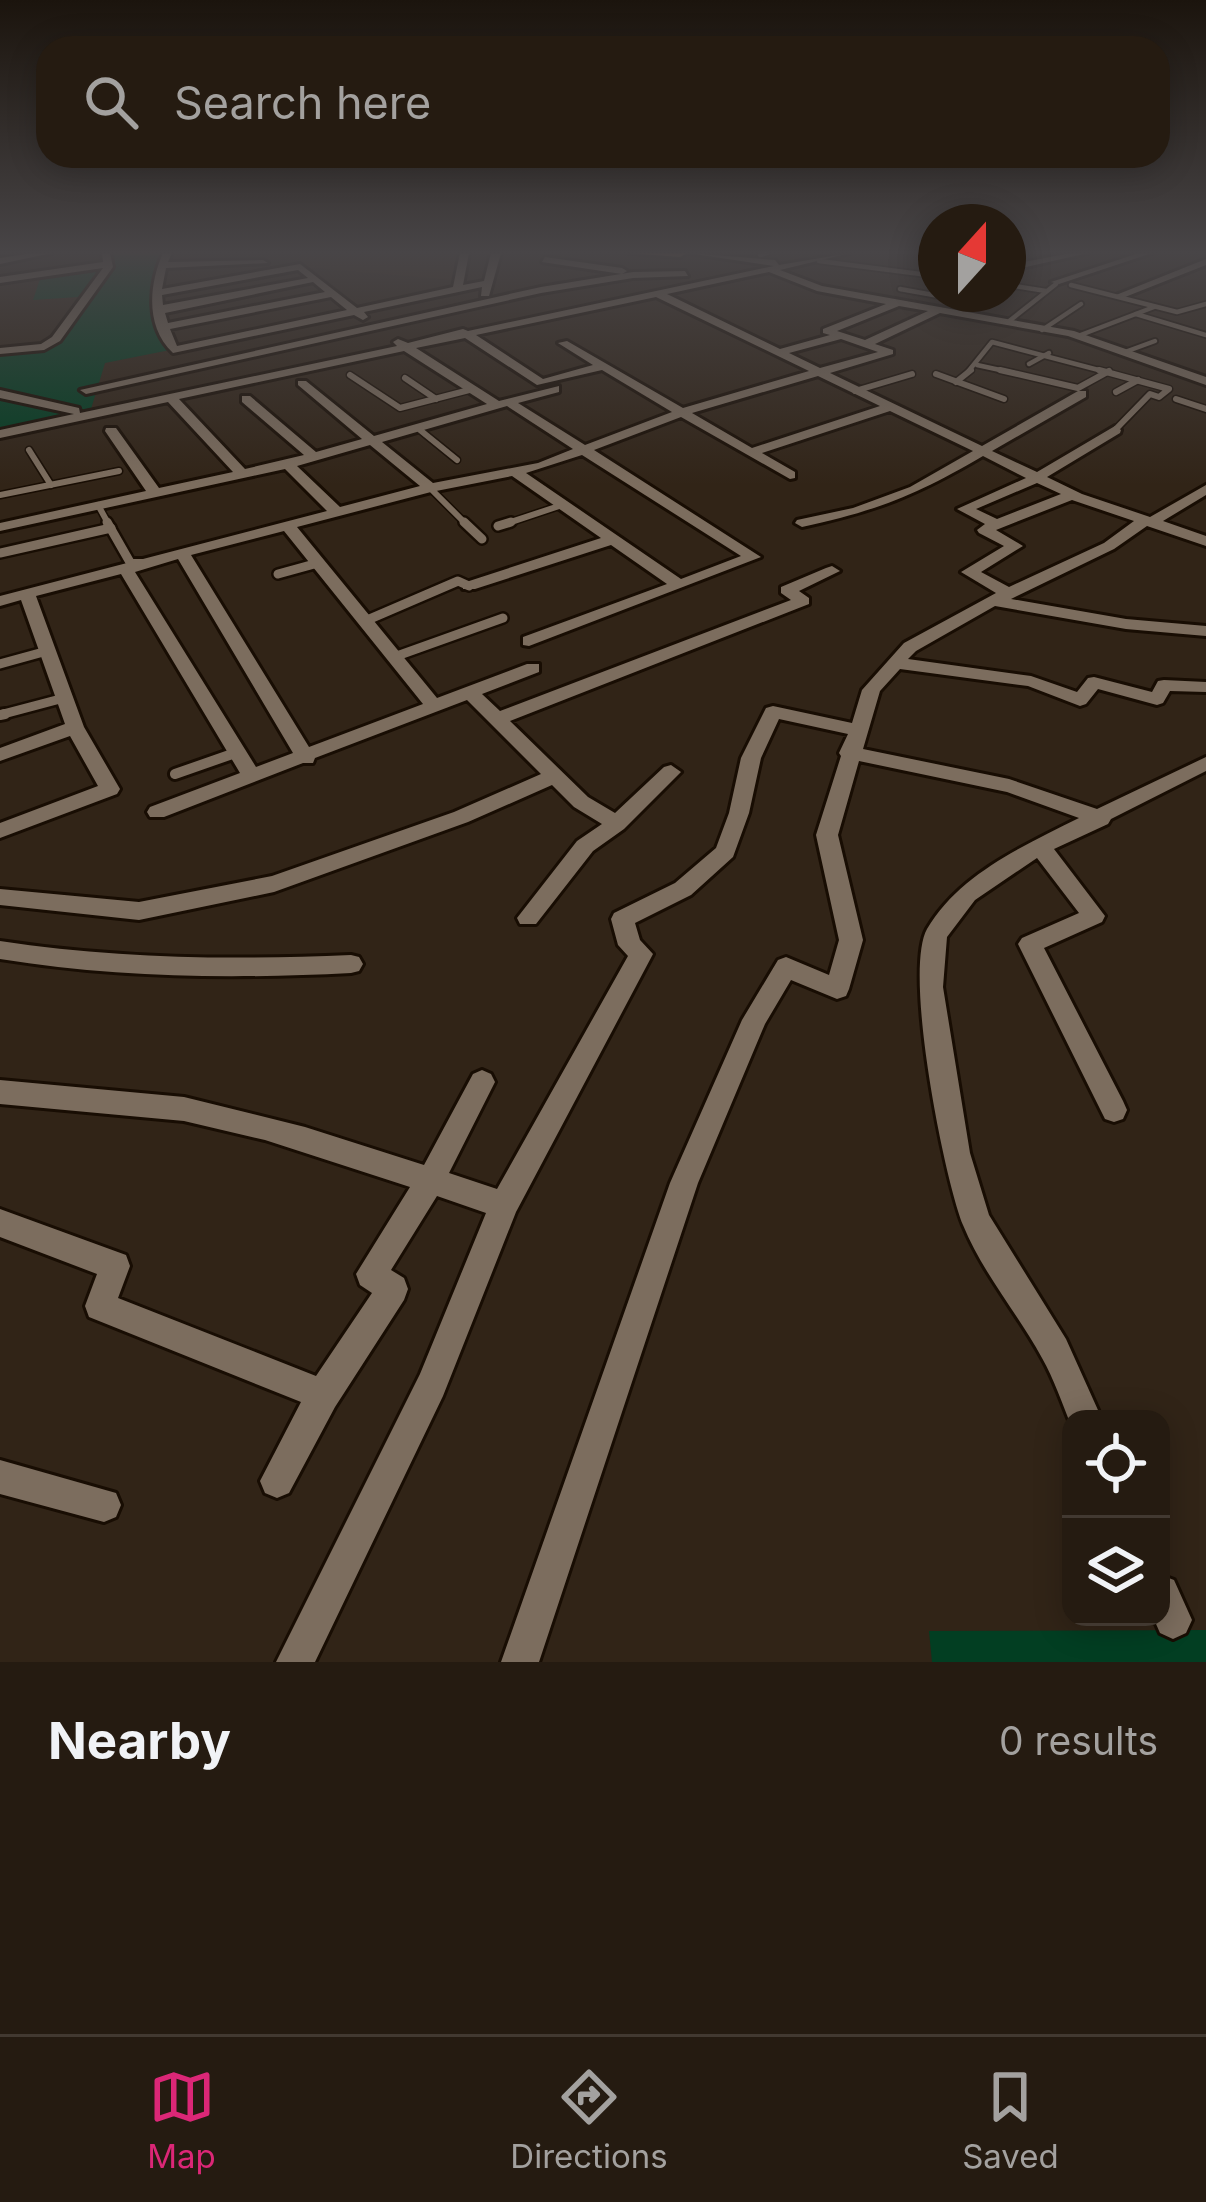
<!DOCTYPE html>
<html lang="en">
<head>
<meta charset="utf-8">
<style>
  :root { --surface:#251b11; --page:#2d241a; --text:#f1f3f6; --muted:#a3a19f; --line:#423931; --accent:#db2777 }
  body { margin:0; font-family:Inter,sans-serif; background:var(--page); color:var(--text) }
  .controls { position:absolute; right:36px; bottom:36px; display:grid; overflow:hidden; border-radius:24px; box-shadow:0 6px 30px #0003 }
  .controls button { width:108px; height:108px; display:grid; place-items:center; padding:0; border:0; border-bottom:3px solid var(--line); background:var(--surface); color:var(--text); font:60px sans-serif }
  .compass { position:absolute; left:918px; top:204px; width:108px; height:108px; border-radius:50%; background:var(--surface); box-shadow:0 6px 30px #0003; rotate:21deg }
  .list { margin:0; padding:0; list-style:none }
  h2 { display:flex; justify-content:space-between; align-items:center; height:156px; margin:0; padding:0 48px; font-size:51px }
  h2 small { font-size:39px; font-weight:400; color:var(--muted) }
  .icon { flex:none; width:66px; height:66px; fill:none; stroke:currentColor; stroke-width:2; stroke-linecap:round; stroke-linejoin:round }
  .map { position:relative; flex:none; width:1206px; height:1662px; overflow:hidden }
  .search { position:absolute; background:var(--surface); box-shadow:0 6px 30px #0003; left:36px; right:36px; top:36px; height:132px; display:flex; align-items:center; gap:30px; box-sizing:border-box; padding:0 42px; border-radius:36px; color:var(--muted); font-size:45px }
  .sheet { height:372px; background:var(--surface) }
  nav { display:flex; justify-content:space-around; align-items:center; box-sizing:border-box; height:168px; border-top:3px solid var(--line); background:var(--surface); font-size:33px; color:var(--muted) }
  nav a { display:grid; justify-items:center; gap:6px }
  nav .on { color:var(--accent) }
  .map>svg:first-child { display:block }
  .built { fill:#3a2816 }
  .green { fill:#023e22 }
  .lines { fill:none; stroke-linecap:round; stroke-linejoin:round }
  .lane-far3-casing { stroke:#180d03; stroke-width:8 }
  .lane-far2-casing { stroke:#180d03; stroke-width:9 }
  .lane-far1-casing { stroke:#180d03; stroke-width:14 }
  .lane-casing { stroke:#180d03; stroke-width:16 }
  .street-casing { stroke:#180d03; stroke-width:6 }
  .primary-casing { stroke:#180d03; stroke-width:6 }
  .lane-far3 { stroke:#7c6d5e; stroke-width:4.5 }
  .lane-far2 { stroke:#7c6d5e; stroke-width:6 }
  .lane-far1 { stroke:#7c6d5e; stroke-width:9 }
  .lane { stroke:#7c6d5e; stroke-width:10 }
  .street { fill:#7c6d5e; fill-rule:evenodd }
  .primary { fill:#c08951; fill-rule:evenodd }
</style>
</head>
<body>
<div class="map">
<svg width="1206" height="1662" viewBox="0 0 1206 1662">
  <rect width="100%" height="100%" fill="#312417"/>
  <polygon class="built" points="303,253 467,253 463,281 302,267 296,263"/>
  <g class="green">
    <path d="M 106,253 L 167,253 C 154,284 159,320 175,349 L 105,363 L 91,409 L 0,434 L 0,348 L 44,345 L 78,297 L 33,300 L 41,276 L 108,266 Z"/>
    <polygon points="1206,1630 1206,1662 932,1662 929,1631"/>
  </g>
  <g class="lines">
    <defs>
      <g id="lane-far3">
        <polyline points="760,255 767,253"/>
        <polyline points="819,261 936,276"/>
        <polyline points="1008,285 1046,291"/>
        <polyline points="1071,285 1177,312 1206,304"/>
        <polyline points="900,289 989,305"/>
        <polyline points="1136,314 1206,335"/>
        <polyline points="1008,322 1056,284"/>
        <polyline points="1042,330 1081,304"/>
        <polyline points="1078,336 1154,307"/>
        <polyline points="1125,352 1155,341"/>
        <polyline points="1029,364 1049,353"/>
        <polyline points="977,365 1014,373"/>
        <polyline points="967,373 992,342 1110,373"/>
        <polyline points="1105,373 1109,371"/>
      </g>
      <g id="lane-far2">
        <polyline points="1000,370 1078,388 1109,371"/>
        <polyline points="1099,370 1169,389 1159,397 1150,394 1115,430"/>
        <polyline points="936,374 1004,399"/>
        <polyline points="350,375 400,408 473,389"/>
        <polyline points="405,378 436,399"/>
        <polyline points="956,382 971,370"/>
        <polyline points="855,391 912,374"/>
        <polyline points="1116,392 1138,380"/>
        <polyline points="1176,399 1206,409"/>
        <polyline points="420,430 457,460"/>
        <polyline points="29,450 51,485"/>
        <polyline points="430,488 467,525"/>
        <polyline points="0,495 119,471"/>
        <polyline points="98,505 109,525"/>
        <polyline points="502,525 562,505"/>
      </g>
      <g id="lane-far1">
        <polyline points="107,522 131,564"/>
        <polyline points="464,522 482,539"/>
        <polyline points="498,526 511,522"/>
        <polyline points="0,553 111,528"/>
        <polyline points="278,574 318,563"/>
        <polyline points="365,621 458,581 469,586"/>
        <polyline points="394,657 503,618"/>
        <polyline points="0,664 47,651"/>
        <polyline points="0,715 64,698"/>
      </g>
      <g id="lane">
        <polyline points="0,715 5,714"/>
        <polyline points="175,774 238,752"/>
      </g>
      <g id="street">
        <polygon points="33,253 52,253 0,264 0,258"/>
        <polygon points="102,253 110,253 113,267 60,341 44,350 0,354 0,348 41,344 52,337 103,268 0,283 0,277 103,262"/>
        <path d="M 163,253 L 172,253 L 168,262 L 263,260 L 268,263 L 166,268 L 162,289 L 300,264 L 357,308 L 453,287 L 460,253 L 469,253 L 463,285 L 484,281 L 491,253 L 501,253 L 489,296 L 481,296 L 482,287 L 364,312 L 368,317 L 363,320 L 354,315 L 173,353 C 145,327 149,284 163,253 ZM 298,270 L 308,278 L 163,305 L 162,295 ZM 313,282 L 325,292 L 168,323 L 165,313 ZM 331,297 L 347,310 L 177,346 L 170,329 Z"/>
        <path d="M 688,253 L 775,260 L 779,265 L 850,253 L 780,270 L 822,286 L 1074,331 L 1206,377 L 1206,385 L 1068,336 L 940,313 L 875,344 L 893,350 L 893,354 L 830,373 L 982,446 L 1078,391 L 1086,391 L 1086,397 L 992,451 L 1037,472 L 1115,426 L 1121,430 L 1120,433 L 1047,477 L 1082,494 L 1150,517 L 1206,485 L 1206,495 L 1163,521 L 1206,536 L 1206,546 L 1147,526 L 1114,549 L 1011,599 L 1126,619 L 1206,626 L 1206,636 L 1126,629 L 995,606 L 916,651 L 908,659 L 1031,676 L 1077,692 L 1088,678 L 1094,677 L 1152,692 L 1158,681 L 1164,680 L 1206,682 L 1206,692 L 1170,691 L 1163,703 L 1157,705 L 1098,689 L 1086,704 L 1080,706 L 1028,686 L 900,669 L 880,691 L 863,749 L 1009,779 L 1097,809 L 1206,757 L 1206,771 L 1111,819 L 1108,824 L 1054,849 L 1105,916 L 1102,922 L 1044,948 L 1123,1101 L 1127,1110 L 1123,1119 L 1114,1122 L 1105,1119 L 1018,944 L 1022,938 L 1079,913 L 1037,858 L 975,900 L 947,937 L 943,987 L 970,1153 L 989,1215 L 1066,1339 L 1102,1419 L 1071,1419 L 1071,1425 C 1062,1403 1054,1379 1042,1358 C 1018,1314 982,1272 963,1225 C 944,1177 903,972 927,929 C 959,874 1025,845 1079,818 L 1007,792 L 859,761 L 838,835 L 863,940 L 849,989 L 846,996 L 837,999 L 791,980 L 765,1024 L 698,1183 L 539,1662 L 501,1662 L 670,1183 L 742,1020 L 778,960 L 786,957 L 829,975 L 839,940 L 816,835 L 841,756 L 839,753 L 848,734 L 779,719 L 761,758 L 749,813 L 733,857 L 691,895 L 635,923 L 640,940 L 653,954 L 516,1212 L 443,1396 L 315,1662 L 276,1662 L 420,1374 L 486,1213 L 437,1196 L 391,1270 L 404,1278 L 408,1289 L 404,1300 L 335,1407 L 289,1493 L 277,1498 L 265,1493 L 260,1481 L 301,1402 L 89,1317 L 85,1306 L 97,1274 L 0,1237 L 0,1209 L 126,1255 L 130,1266 L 118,1298 L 316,1376 L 372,1293 L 360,1285 L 356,1274 L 410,1187 L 265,1140 L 184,1121 L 0,1104 L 0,1080 L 184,1097 L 305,1127 L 424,1165 L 473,1074 L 482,1070 L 491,1074 L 495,1082 L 449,1173 L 497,1189 L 628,956 L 618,945 L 611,919 L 614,913 L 675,883 L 716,848 L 729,813 L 741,758 L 766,708 L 773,706 L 852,723 L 862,690 L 904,643 L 996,593 L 961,572 L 1004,546 L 979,533 L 977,530 L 985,524 L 957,509 L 1026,478 L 983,456 C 917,495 876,511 802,527 L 795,523 L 797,520 L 853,508 L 910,487 L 973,451 L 890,411 L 762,453 L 795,472 L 795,478 L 790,479 L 681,417 L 594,450 L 761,557 L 529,646 L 523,645 L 523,637 L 667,584 L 611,545 L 475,589 L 463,589 L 463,583 L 601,538 L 512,476 L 431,492 L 297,527 L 437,698 L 527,664 L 539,664 L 539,672 L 482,694 L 500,711 L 791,600 L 781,593 L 781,587 L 826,568 L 832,566 L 840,571 L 799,591 L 809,598 L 809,604 L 510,721 L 588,797 L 615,813 L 664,767 L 671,765 L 681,772 L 624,829 L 593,851 L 536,924 L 520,924 L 517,918 L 577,841 L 602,824 L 574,807 L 552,785 L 468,822 L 274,892 L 139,920 L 0,905 L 0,889 L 139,902 L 272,876 L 454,812 L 541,774 L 467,700 L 315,758 L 313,763 L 303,763 L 164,817 L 150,817 L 147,812 L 150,807 L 240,773 L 121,574 L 36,596 L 84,727 L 120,789 L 117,794 L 0,838 L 0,823 L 98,786 L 70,736 L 0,761 L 0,748 L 65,724 L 21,600 L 0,606 L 0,596 L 127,563 L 132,559 L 143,559 L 327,511 L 285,469 L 0,531 L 0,523 L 146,491 L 105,431 L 106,428 L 116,428 L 159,488 L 233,472 L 168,402 L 0,438 L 0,430 L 74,414 L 0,398 L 0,390 L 79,408 L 80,413 L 397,346 L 393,342 L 398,339 L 408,343 L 463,329 L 468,331 L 774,266 ZM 769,272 L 817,291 L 886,304 L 823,329 L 823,333 L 830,335 L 780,349 L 667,294 ZM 656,297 L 809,371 L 683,408 L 567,341 L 558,343 L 593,365 L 543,379 L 476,335 ZM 899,306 L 928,311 L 865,340 L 837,331 ZM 465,338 L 537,385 L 602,370 L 672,412 L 585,445 L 518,403 L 559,392 L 559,386 L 499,401 L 416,348 ZM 841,339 L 878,352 L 820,368 L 789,353 ZM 404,351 L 487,404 L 374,436 L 306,381 L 298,381 L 298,385 L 362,439 L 316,452 L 250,396 L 242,396 L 242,402 L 304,455 L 245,469 L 179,399 ZM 818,376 L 880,406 L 752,448 L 692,413 ZM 507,406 L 573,449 L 538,463 L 433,483 L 382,442 ZM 370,445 L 420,486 L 340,507 L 297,466 ZM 582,455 L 741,556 L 681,579 L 526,473 ZM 1037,483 L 1061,494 L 997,519 L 976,509 ZM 1072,500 L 1134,521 L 1104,543 L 1009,587 L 981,572 L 1023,546 L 996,530 ZM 284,531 L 423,704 L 309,747 L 191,555 ZM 178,559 L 293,753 L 256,767 L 135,572 Z"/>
        <polygon points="1071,253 1088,253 1008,271 1008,265"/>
        <polygon points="1139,253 1152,253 1059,284 1051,282"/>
        <polygon points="545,257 622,268 627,271 622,274 542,262"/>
        <polygon points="1206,259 1206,265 1125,297 1116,295"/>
        <polygon points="685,271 688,276 633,278 541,293 86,394 80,390 541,287 633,272"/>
        <path d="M 0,941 C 117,959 233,960 351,955 L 359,957 L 363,964 L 359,971 L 351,973 C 233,979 117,978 0,959 Z"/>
        <polygon points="0,1460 116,1493 121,1505 116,1517 104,1522 0,1494"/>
        <polygon points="1161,1575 1174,1580 1192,1620 1186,1633 1173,1639 1160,1633 1153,1617 1161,1617"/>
      </g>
      <polygon id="primary" points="629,253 687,253 680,257"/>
    </defs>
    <use href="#lane-far3" class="lane-far3-casing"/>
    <use href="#lane-far2" class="lane-far2-casing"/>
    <use href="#lane-far1" class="lane-far1-casing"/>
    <use href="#lane" class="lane-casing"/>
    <use href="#street" class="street-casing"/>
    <use href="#primary" class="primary-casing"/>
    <use href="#lane-far3" class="lane-far3"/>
    <use href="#lane-far2" class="lane-far2"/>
    <use href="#lane-far1" class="lane-far1"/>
    <use href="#lane" class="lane"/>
    <use href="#street" class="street"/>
    <use href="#primary" class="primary"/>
  </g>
  <linearGradient id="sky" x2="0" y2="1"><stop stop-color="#1b140d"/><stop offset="0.52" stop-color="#484547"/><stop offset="1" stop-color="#484547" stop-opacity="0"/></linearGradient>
  <rect width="1206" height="485" fill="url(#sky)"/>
</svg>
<div class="controls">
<button><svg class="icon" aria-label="locate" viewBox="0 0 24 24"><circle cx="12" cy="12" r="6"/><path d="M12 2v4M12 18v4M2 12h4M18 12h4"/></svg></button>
<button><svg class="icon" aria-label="layers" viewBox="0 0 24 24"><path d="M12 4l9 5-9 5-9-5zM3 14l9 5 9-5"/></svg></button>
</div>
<svg class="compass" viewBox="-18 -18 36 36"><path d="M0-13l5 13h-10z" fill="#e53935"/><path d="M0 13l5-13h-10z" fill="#a3a19f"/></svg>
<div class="search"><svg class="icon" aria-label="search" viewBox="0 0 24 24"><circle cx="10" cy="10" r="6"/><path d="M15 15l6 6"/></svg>Search here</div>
</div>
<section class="sheet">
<h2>Nearby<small>0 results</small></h2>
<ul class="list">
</ul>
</section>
<nav>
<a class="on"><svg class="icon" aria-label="map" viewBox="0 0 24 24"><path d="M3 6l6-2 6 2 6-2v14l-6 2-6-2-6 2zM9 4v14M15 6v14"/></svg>Map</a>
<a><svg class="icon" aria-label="directions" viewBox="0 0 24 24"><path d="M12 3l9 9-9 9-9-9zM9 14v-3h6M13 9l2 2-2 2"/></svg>Directions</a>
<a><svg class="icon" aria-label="saved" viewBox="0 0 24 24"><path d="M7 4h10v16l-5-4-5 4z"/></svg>Saved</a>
</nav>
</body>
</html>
